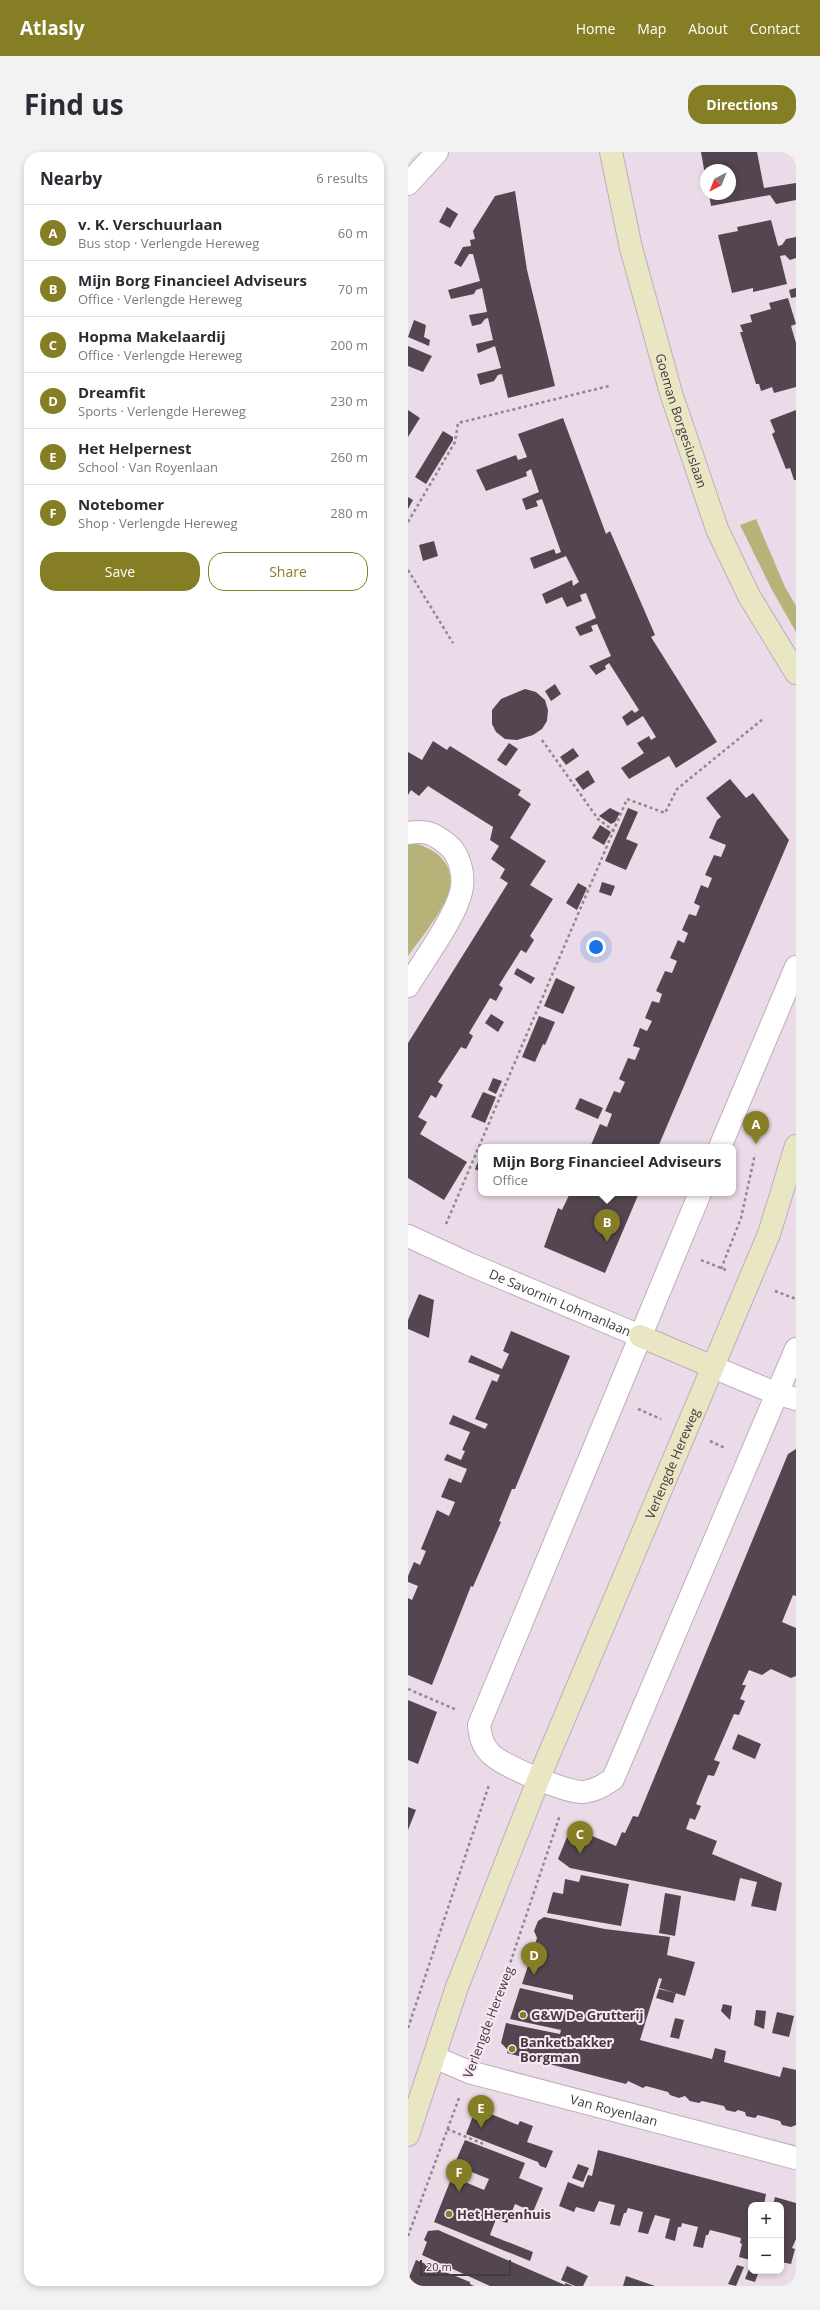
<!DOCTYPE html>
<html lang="en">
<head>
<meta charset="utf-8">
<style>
  :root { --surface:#fff; --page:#f2f2f3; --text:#2b2b33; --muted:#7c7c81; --line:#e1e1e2; --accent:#857e24 }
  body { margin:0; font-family:"Open Sans",sans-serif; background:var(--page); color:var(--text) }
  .controls { position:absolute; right:12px; bottom:12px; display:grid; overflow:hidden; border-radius:8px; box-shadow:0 2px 6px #0003 }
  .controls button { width:36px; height:36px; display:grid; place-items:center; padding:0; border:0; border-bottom:1px solid var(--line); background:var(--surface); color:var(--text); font:20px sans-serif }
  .compass { position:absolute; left:292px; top:12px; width:36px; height:36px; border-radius:50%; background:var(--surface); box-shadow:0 2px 6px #0003; rotate:222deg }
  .scale { position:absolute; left:12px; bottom:10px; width:91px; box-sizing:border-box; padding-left:4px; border:2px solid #413a3f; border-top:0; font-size:11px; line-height:14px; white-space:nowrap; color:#413a3f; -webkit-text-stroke:3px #f9e7f4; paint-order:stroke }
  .you { position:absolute; left:188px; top:795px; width:14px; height:14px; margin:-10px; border:3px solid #fff; border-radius:50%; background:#1a73e8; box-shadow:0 0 0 6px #1a73e833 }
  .badge { display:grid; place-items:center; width:26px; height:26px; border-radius:50%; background:var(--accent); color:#fff; font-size:13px; font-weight:700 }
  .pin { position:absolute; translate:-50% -33px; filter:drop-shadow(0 1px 2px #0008) }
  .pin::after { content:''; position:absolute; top:21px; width:14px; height:12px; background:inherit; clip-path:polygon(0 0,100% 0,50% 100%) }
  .popup { position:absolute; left:70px; top:992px; width:258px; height:52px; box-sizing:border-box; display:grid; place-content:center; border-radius:8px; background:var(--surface); filter:drop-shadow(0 1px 3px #0005); font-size:13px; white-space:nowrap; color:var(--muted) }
  .popup b { font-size:15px; color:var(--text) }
  .popup::after { content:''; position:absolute; left:50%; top:100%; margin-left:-8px; border:8px solid transparent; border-top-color:var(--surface) }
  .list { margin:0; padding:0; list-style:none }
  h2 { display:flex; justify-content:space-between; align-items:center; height:52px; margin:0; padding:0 16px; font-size:17px }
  h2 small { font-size:13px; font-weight:400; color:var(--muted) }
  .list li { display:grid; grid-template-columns:26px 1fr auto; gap:12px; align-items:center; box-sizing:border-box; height:56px; padding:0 16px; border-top:1px solid var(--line) }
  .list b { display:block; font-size:15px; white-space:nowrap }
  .list p { margin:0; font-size:13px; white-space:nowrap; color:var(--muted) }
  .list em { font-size:13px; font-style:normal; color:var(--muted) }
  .actions { display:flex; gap:8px; padding:12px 16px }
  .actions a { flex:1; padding:9px 0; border:1px solid var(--accent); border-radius:16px; text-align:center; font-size:14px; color:var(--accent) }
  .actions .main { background:var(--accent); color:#fff }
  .map { position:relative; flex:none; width:388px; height:2134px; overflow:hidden; border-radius:16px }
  header { display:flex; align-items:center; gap:24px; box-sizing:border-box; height:56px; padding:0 20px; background:var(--accent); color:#fff }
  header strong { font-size:19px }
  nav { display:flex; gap:22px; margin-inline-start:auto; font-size:14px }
  .intro { display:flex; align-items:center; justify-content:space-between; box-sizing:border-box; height:96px; padding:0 24px }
  h1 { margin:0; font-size:28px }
  .button { padding:10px 18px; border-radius:16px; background:var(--accent); color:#fff; font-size:14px; font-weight:700 }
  main { display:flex; gap:24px; padding:0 24px }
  aside { flex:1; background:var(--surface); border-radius:16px; box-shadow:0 2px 6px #0003 }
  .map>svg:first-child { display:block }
  .green { fill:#b7b378 }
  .building { fill:#544651 }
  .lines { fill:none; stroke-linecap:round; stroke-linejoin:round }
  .street-casing { stroke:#beaeba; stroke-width:24 }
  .secondary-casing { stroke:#beaeba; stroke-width:24 }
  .path { stroke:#92868f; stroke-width:2.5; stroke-dasharray:3 3; stroke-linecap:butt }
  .street { stroke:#fff; stroke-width:22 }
  .secondary { stroke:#e9e6c3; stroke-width:22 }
  .poi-dot { fill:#857e24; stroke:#f9e7f4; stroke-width:1.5 }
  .labels { text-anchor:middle; stroke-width:4; stroke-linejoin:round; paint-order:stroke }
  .street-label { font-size:13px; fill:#413a3f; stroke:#f9e7f4 }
  .poi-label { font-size:13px; font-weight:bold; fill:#413a3f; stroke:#f9e7f4; text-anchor:start }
</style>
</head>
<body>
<header>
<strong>Atlasly</strong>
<nav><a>Home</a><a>Map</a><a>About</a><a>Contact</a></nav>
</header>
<div class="intro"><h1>Find us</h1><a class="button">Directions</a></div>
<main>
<aside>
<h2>Nearby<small>6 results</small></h2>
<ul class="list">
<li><span class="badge">A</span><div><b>v. K. Verschuurlaan</b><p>Bus stop · Verlengde Hereweg</p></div><em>60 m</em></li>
<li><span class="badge">B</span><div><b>Mijn Borg Financieel Adviseurs</b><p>Office · Verlengde Hereweg</p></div><em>70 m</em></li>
<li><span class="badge">C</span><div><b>Hopma Makelaardij</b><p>Office · Verlengde Hereweg</p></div><em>200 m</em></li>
<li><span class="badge">D</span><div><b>Dreamfit</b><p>Sports · Verlengde Hereweg</p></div><em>230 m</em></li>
<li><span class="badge">E</span><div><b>Het Helpernest</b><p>School · Van Royenlaan</p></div><em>260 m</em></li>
<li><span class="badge">F</span><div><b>Notebomer</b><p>Shop · Verlengde Hereweg</p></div><em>280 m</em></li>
</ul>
<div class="actions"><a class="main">Save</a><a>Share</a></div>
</aside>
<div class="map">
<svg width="388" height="2134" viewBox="0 0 388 2134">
  <rect width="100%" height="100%" fill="#ebdae7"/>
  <g class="green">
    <polygon points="348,367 377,435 388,454 388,480 364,438 332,373"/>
    <path d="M 5,691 C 31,697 51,716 39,745 C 33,761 11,789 0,804 L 0,693 Z"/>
  </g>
  <g class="building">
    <polygon points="293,0 349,0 356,36 388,31 388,48 368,52 362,43 303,54 301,42 322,42 322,18 298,18 297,23"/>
    <polygon points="107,39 119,118 147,234 100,246 94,222 90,223 86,229 72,233 69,222 93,216 87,194 70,201 68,192 85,188 80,166 77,167 73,172 64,174 61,163 79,160 74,136 68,138 66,142 43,147 40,138 72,129 65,102 61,102 53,115 46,111 55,95 63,94 62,88 67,87 65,79 87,44"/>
    <polygon points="39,55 50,62 42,76 31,70"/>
    <polygon points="363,68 370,94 374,93 378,87 388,85 388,106 382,108 377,103 372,104 379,132 345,140 345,136 324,141 310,83 330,79 329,75"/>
    <polygon points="388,136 388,145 383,146 381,138"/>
    <polygon points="380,146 388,172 383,174 388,191 388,235 366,241 364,235 353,239 351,232 348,232 332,180 335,180 332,173 344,170 342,163 363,157 361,151"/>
    <polygon points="6,168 18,173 16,185 22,188 21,194 0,185"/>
    <polygon points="0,194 24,204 15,220 0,214"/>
    <polygon points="0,258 12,266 0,285"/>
    <polygon points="388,258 388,328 386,328 382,316 378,317 364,282 367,280 362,268"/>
    <polygon points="155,266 198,382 202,379 247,483 243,485 309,590 268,616 261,604 221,627 213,616 236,601 229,591 241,584 243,588 248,585 235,564 219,574 214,565 224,558 227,561 231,558 201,511 197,514 198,517 188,523 181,514 203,504 189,472 183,474 185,479 172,484 167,475 188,466 178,441 172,443 174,449 159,455 154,445 138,452 134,442 164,428 165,434 171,430 158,404 126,417 122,406 146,397 148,402 153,400 134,347 128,349 130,354 118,358 114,347 131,340 123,317 118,320 119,324 78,339 68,318 108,303 110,308 119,305 110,282"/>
    <polygon points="35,279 45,285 45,288 18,332 7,325"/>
    <polygon points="0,345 5,348 0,357"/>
    <polygon points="26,389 30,404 15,409 11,393"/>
    <polygon points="147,532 153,542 143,549 137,539"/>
    <polygon points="117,537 128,540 137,548 140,558 139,569 134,577 125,583 109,588 97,587 88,580 84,572 84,558 93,547"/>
    <polygon points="25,589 39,598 42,594 113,638 110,643 123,652 102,686 138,709 122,733 145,747 122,784 126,788 118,801 113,798 91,833 95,836 88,849 82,846 61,881 65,884 58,897 53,895 30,930 35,933 28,946 23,943 10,965 19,970 12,982 59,1010 36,1048 0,1026 0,891 100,731 92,726 97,717 83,707 91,694 82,688 85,675 20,634 11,644 3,638 0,643 0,600 14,608"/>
    <polygon points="101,591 110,597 98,614 89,608"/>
    <polygon points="165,596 171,604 158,613 152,605"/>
    <polygon points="180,618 187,630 175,638 167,627"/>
    <polygon points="322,627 338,646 345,641 381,688 250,995 188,995 183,993 192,972 199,975 204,962 197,959 206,939 212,941 217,930 211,927 220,906 227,908 232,896 225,894 232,876 239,879 244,869 237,866 244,849 251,851 254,842 248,839 257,819 264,821 269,809 262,806 270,788 276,791 280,781 274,778 281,762 288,764 292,754 286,751 293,733 300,736 304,726 297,723 306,703 313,705 318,693 301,686 309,668 313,665 298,646"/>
    <polygon points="202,656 212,661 207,670 203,672 191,664"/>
    <polygon points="220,656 230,660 218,687 230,692 218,718 197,709"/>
    <polygon points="192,673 203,680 196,693 184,686"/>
    <polygon points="194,730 207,734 203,744 191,740"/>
    <polygon points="170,731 179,736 169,758 158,751"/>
    <polygon points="109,816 127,826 123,832 106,822"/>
    <polygon points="148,826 167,835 155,862 136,854"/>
    <polygon points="83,862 96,870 90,880 77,871"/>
    <polygon points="131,864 147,870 137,893 135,892 127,910 114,905"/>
    <polygon points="85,926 94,929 88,942 80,938"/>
    <polygon points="75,940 88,945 77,971 63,965"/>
    <polygon points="172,946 195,956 190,967 167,957"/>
    <polygon points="70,1010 73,1012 73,1020 67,1017"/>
    <polygon points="162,1041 231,1041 197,1121 136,1095 150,1056 154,1058"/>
    <polygon points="11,1142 26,1148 21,1186 0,1177 0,1168"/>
    <polygon points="103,1179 162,1204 107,1337 104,1337 91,1369 93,1370 65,1435 63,1434 24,1533 0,1523 0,1446 4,1448 10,1434 0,1430 0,1424 6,1410 12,1413 18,1399 13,1397 29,1358 41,1364 47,1350 33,1345 41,1326 53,1331 59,1317 36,1308 39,1302 53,1308 57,1299 54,1298 62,1280 41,1272 45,1263 77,1277 80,1272 67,1267 84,1228 89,1230 92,1223 60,1210 63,1203 94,1217 101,1202 95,1199"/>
    <polygon points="388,1297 388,1444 385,1443 374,1470 388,1476 388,1524 383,1526 363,1517 354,1523 341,1518 334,1533 338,1533 332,1547 337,1549 331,1563 326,1562 306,1608 312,1610 306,1624 300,1623 288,1652 293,1654 287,1668 282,1666 278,1677 309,1689 304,1702 374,1731 368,1759 343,1754 349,1730 332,1726 327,1749 162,1716 150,1707 159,1685 173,1691 177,1681 208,1694 214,1680 217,1681 225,1664 230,1665 380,1302"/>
    <polygon points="0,1548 29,1560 10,1612 0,1608"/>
    <polygon points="330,1582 353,1592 347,1607 324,1597"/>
    <polygon points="0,1655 8,1658 0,1678"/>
    <polygon points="173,1723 221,1732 213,1774 139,1761 145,1740 155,1742 157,1727 171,1730"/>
    <polygon points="257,1741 273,1744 267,1784 251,1781"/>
    <polygon points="136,1765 197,1777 262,1785 259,1803 287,1810 277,1844 251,1836 254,1827 251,1826 232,1888 304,1907 307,1896 318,1899 316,1910 372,1925 375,1915 388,1918 388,1973 383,1975 374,1973 372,1969 350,1963 347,1966 338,1964 337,1960 330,1958 327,1960 318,1958 316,1954 294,1949 291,1951 282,1949 277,1944 271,1946 262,1943 260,1940 238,1934 235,1936 220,1929 218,1932 99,1901 100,1898 93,1891 98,1871 152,1882 153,1878 102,1867 112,1836 165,1848 165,1843 114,1832 129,1786 126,1779 130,1769"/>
    <polygon points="251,1837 268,1841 265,1851 248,1846"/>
    <polygon points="315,1852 324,1854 322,1868 313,1859"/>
    <polygon points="348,1858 358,1859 356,1877 346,1873"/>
    <polygon points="369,1860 386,1864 381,1885 364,1881"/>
    <polygon points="267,1866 276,1868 271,1887 262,1885"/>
    <polygon points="68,1956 110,1973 112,1969 125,1974 119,1990 145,1999 138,2016 132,2014 130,2010 58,1982"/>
    <polygon points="57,1988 117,2011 111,2026 135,2036 125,2060 107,2052 99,2071 88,2067 82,2083 125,2100 122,2109 26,2070 45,2022 51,2025 50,2027 76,2038 81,2027 46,2013"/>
    <polygon points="190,1998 358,2042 356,2053 343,2053 342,2108 331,2105 334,2092 332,2091 333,2086 318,2082 302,2078 300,2083 298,2083 295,2096 285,2094 290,2075 274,2071 273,2075 270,2075 267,2089 257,2086 262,2067 247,2063 240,2082 230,2080 235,2060 220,2056 218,2061 216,2061 212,2074 202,2072 207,2053 191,2049 186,2060 168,2055 166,2060 151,2054 160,2030 175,2036 180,2023 184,2024"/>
    <polygon points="170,2012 181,2016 175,2030 164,2026"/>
    <polygon points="367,2045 388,2051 388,2087 384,2096 387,2097 383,2112 373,2110 373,2053 365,2053"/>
    <polygon points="30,2078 157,2133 157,2131 165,2134 82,2134 14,2103 19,2090 16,2088 20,2079"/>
    <polygon points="8,2108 62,2130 62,2132 66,2134 0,2134 0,2128"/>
    <polygon points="343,2112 343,2119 351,2119 347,2130 337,2127"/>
    <polygon points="329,2113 336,2115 328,2134 320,2132"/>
    <polygon points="159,2114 180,2124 175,2134 167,2134 153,2128"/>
    <polygon points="218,2124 247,2134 215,2134"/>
  </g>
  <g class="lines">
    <defs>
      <g id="street">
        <polyline points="0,32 29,0"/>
        <path d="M 0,681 C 18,678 25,681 39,692 C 52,702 57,724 53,740 C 47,766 15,809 0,834"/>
        <polyline points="312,995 388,815"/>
        <path d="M 292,1041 L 71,1573 C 72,1584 74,1593 82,1601 C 92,1613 159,1641 175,1640 C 187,1639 196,1633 205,1627 L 388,1197"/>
        <path id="s1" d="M 0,1084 L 61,1112 L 232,1184"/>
        <polyline points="305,1215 367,1241 388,1247"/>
        <path id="s2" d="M 26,1905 L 61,1920 L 388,2006"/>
      </g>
      <g id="secondary">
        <path id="s3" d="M 203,0 L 223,96 L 263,241 L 309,377 L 341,444 L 388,521"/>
        <polyline points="232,1184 305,1215"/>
        <path id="s4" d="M 0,1983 L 49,1835 L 131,1626 L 361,1082 L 388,994"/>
      </g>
    </defs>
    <use href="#street" class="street-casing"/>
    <use href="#secondary" class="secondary-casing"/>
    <g class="path">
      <polyline points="0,370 47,290 50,271 201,234"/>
      <polyline points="0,418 45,491"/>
      <polyline points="134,588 190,667 206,679"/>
      <polyline points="38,1072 219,647 257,661 269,637 355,567"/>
      <polyline points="293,1108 318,1118"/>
      <polyline points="313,1117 333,1066 347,1002"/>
      <polyline points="367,1139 388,1147"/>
      <polyline points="230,1257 253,1267"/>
      <polyline points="302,1289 317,1296"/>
      <polyline points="0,1537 49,1558"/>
      <polyline points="0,1876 81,1633"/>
      <polyline points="72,1895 86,1859 152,1663"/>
      <polyline points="39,1977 78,1993"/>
      <polyline points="0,2084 51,1946"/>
    </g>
    <use href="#street" class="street"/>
    <use href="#secondary" class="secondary"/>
  </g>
  <g class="poi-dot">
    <circle cx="115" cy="1863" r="4"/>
    <circle cx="104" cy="1897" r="4"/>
    <circle cx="41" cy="2062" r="4"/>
  </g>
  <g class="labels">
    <g class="street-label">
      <text dy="5" stroke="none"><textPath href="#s3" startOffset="278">Goeman Borgesiuslaan</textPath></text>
      <text dy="5" stroke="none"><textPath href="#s1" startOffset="166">De Savornin Lohmanlaan</textPath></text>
      <text dy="5" stroke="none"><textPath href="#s4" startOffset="722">Verlengde Hereweg</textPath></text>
      <text transform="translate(80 1870) rotate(-69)" y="5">Verlengde Hereweg</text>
      <text dy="5" stroke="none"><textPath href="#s2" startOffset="188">Van Royenlaan</textPath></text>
    </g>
    <g class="poi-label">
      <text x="123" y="1868">G&amp;W De Grutterij</text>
      <text x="112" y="1895">Banketbakker<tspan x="112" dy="15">Borgman</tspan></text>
      <text x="49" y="2067">Het Herenhuis</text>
    </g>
  </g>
</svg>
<div class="controls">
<button>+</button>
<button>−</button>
</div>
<svg class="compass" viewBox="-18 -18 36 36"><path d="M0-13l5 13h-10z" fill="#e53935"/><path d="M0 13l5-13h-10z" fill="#7c7c81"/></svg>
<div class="scale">20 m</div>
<div class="you"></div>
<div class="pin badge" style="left:348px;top:992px">A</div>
<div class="pin badge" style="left:199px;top:1090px">B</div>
<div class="popup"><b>Mijn Borg Financieel Adviseurs</b>Office</div>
<div class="pin badge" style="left:172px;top:1702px">C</div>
<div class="pin badge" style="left:126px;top:1823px">D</div>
<div class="pin badge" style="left:73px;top:1976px">E</div>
<div class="pin badge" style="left:51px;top:2040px">F</div>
</div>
</main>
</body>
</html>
